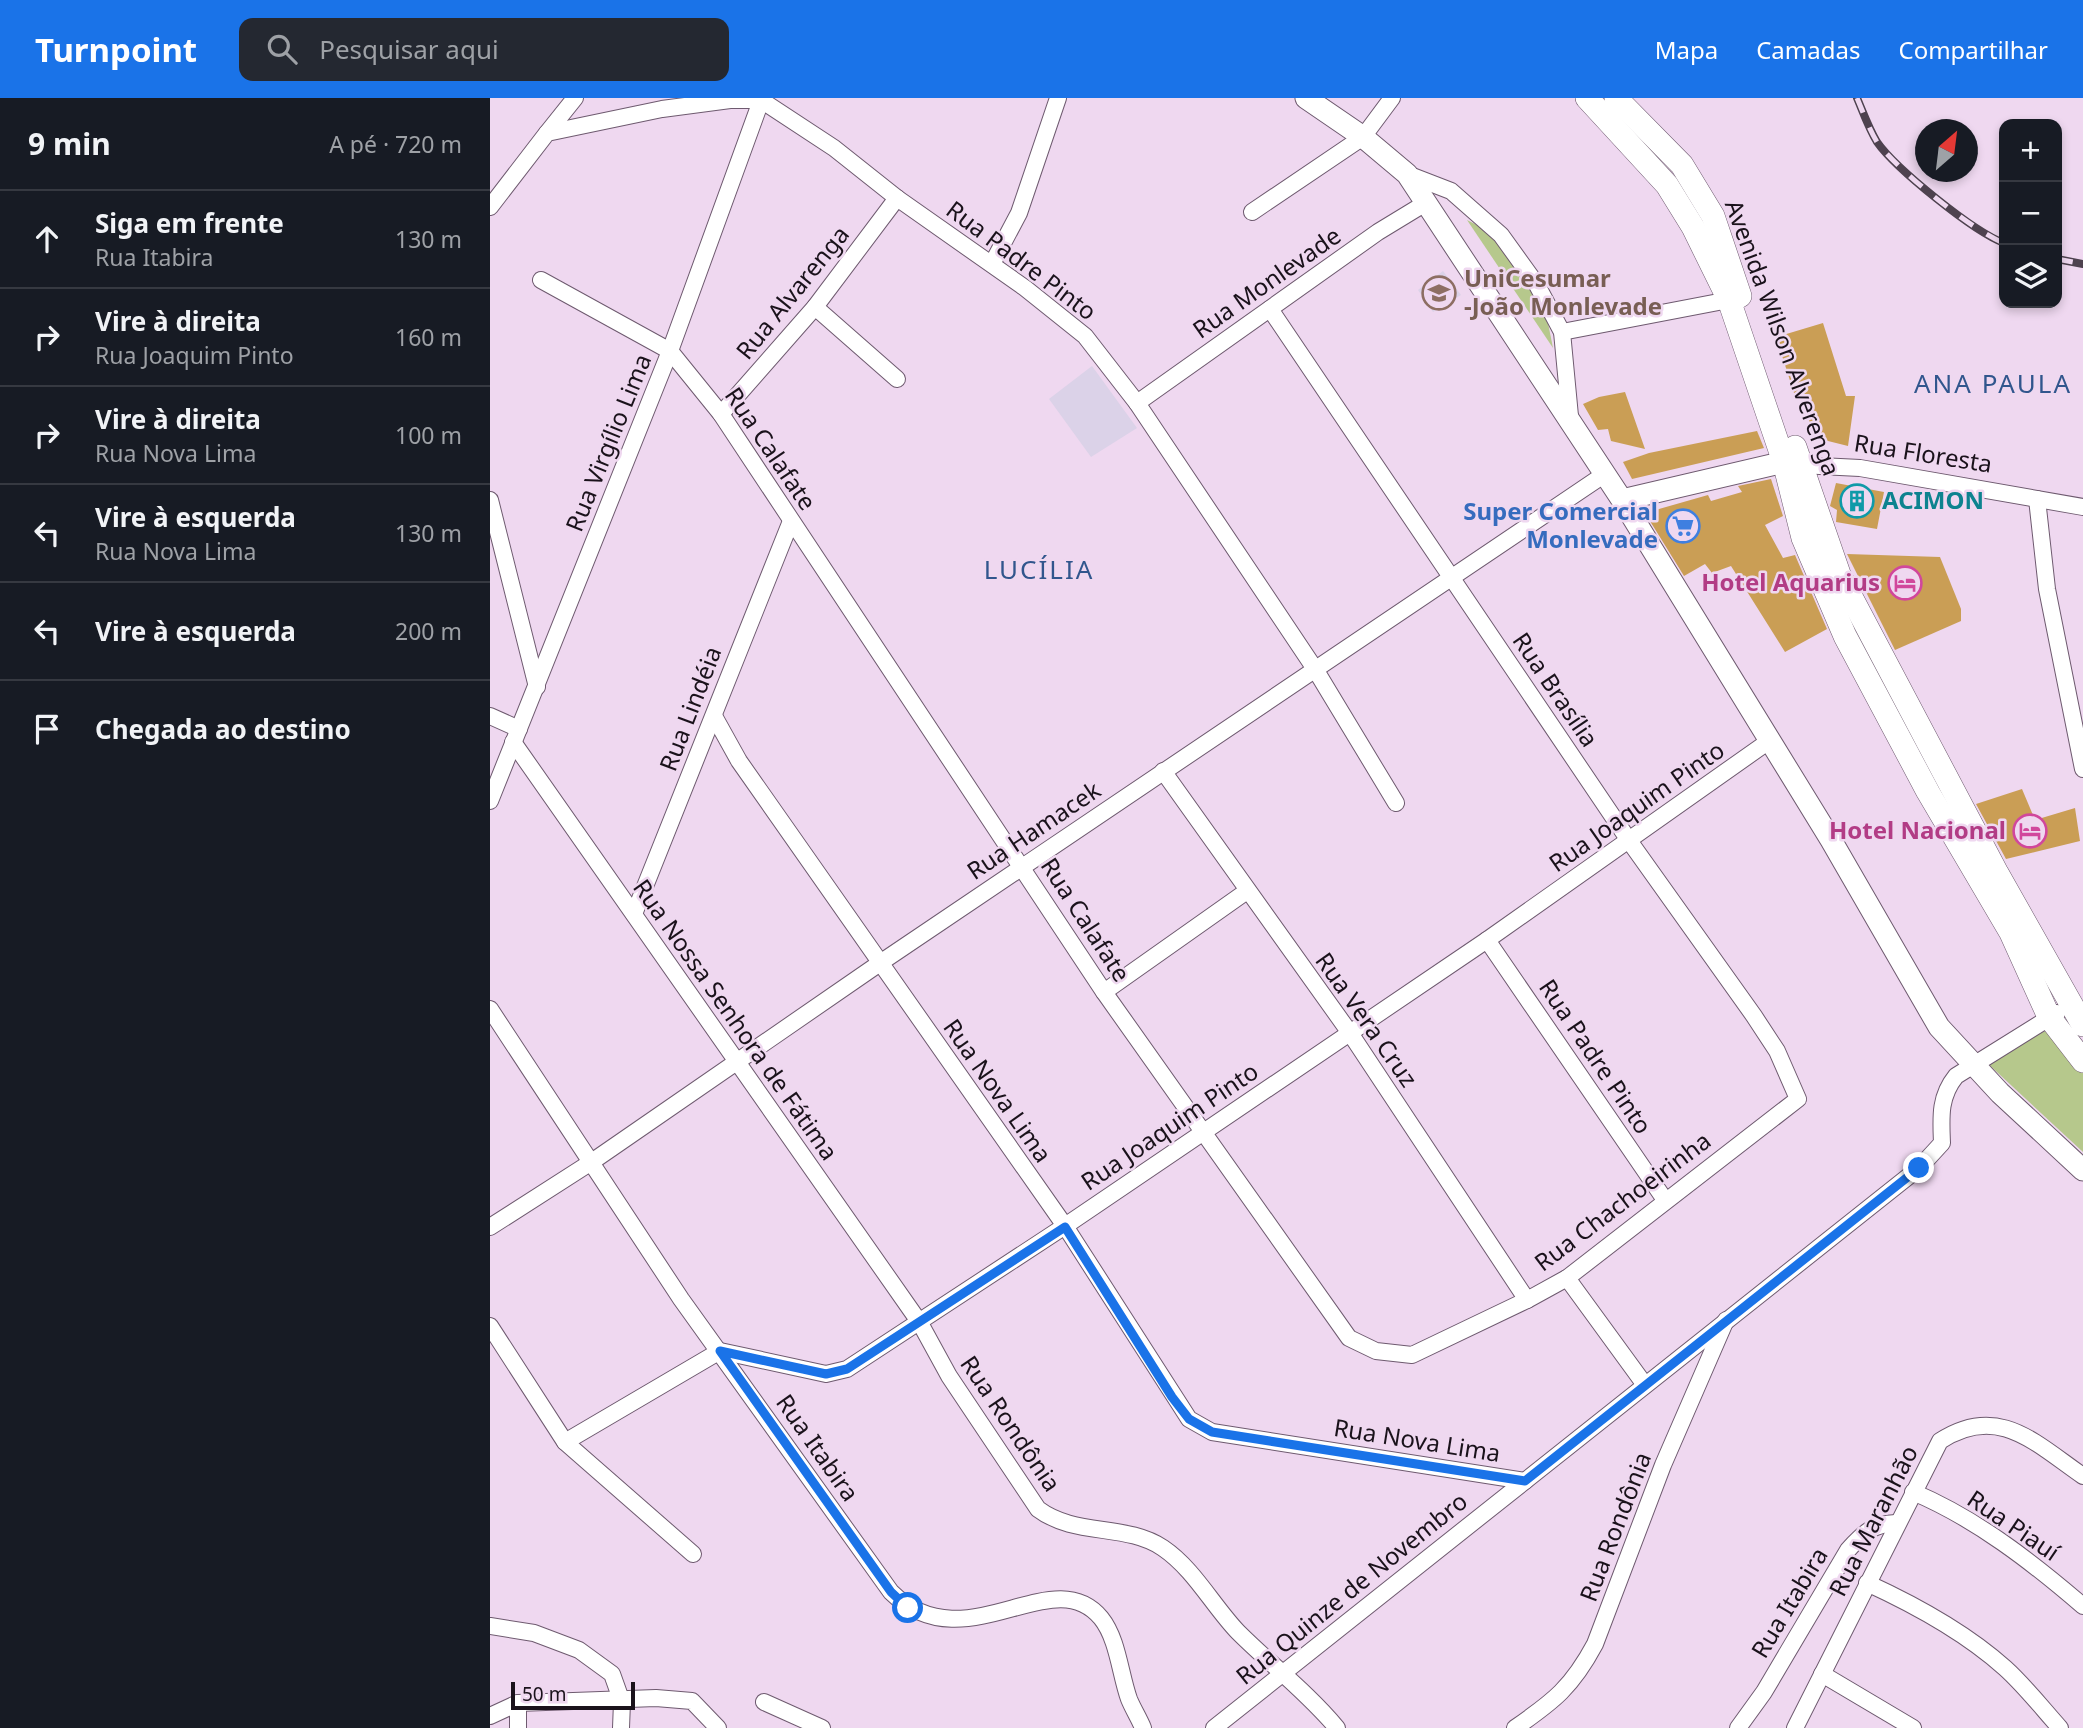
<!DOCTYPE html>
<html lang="pt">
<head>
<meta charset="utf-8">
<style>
  :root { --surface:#171b24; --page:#242831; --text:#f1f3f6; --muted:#9ea1a6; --line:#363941; --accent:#1a73e8 }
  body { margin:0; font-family:"Noto Sans",sans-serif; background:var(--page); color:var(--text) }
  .controls { position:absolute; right:21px; top:21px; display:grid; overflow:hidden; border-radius:14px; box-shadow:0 4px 10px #0003 }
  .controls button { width:63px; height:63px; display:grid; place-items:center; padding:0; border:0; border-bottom:2px solid var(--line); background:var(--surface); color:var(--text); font:35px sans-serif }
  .compass { position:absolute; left:1425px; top:21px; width:63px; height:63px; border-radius:50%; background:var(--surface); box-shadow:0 4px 10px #0003; rotate:28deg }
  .scale { position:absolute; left:21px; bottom:18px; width:124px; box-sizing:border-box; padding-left:7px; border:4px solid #1a121b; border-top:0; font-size:19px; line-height:24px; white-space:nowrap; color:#1a121b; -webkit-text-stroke:5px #efd8f0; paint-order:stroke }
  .stop { position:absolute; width:21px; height:21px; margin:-16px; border:5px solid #1a73e8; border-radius:50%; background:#fff }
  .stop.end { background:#1a73e8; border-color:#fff; box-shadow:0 2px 7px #0008 }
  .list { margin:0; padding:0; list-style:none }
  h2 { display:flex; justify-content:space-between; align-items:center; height:91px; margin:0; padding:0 28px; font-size:30px }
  h2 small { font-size:23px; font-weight:400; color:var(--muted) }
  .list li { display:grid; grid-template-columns:46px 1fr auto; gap:21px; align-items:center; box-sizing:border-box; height:98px; padding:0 28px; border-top:2px solid var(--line) }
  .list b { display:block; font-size:26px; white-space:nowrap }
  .list p { margin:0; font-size:23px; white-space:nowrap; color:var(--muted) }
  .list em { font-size:23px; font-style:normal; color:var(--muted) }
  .icon { flex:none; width:38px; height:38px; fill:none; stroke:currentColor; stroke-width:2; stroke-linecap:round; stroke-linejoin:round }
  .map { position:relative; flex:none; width:1593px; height:1630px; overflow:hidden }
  header { display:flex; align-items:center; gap:42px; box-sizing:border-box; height:98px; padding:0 35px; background:var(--accent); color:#fff }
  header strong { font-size:33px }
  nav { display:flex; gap:38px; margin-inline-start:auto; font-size:24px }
  .search { width:490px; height:63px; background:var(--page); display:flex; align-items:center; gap:18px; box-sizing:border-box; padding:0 24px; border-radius:14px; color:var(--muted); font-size:26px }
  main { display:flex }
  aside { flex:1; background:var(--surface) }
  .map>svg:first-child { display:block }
  .education { fill:#dbd2e8 }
  .park { fill:#b6c88c }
  .building { fill:#ca9e55 }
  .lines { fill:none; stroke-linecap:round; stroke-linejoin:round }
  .minor-casing { stroke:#6e5a6f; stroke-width:18 }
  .tertiary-casing { stroke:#6e5a6f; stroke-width:23 }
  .secondary-casing { stroke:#6e5a6f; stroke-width:24 }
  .minor { stroke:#fff; stroke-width:16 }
  .tertiary { stroke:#fff; stroke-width:21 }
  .secondary { stroke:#fff; stroke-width:23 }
  .rail-casing { stroke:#4e424f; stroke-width:8 }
  .rail { stroke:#efd8f0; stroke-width:5; stroke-dasharray:16; stroke-linecap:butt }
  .route { stroke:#1a73e8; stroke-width:9 }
  .labels { text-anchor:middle; stroke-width:5; stroke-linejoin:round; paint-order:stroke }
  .street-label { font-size:24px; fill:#1a121b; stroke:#efd8f0 }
  .education-label { font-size:24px; font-weight:bold; fill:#785e54; stroke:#efd8f0; text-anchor:start }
  .culture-label { font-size:24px; font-weight:bold; fill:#0d838f; stroke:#efd8f0; text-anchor:start }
  .shop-label { font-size:24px; font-weight:bold; fill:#366cbe; stroke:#efd8f0; text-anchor:end }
  .hotel-label { font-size:24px; font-weight:bold; fill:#b23c85; stroke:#efd8f0; text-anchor:end }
  .neighbourhood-label { font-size:26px; letter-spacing:2px; fill:#31568d; stroke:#efd8f0 }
</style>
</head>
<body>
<header>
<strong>Turnpoint</strong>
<div class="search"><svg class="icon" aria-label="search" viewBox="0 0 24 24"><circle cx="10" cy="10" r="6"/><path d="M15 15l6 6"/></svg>Pesquisar aqui</div>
<nav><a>Mapa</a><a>Camadas</a><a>Compartilhar</a></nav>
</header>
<main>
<aside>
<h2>9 min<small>A pé · 720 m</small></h2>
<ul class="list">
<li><svg class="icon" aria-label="ahead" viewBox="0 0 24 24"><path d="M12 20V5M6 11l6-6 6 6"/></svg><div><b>Siga em frente</b><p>Rua Itabira</p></div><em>130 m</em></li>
<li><svg class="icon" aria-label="right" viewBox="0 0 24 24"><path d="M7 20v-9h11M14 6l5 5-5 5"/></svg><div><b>Vire à direita</b><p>Rua Joaquim Pinto</p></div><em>160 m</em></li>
<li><svg class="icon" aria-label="right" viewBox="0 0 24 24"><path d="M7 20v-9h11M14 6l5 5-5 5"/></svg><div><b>Vire à direita</b><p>Rua Nova Lima</p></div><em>100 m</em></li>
<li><svg class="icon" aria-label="left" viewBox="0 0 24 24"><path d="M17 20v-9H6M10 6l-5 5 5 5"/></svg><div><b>Vire à esquerda</b><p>Rua Nova Lima</p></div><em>130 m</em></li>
<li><svg class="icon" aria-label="left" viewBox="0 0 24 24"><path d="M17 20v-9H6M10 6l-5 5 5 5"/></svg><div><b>Vire à esquerda</b></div><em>200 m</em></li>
<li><svg class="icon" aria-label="arrive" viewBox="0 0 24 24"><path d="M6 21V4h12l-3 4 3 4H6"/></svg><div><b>Chegada ao destino</b></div></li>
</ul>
</aside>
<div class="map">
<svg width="1593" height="1630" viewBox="0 0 1593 1630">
  <rect width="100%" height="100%" fill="#efd8f0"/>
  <g class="education">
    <polygon points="953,173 971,197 943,214 928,192"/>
    <polygon points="602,268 647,330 601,359 559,301"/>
  </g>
  <g class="park">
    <polygon points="977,122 1001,134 1056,215 1063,250"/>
    <polygon points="1559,931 1593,968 1593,1054 1495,963"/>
  </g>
  <g class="building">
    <polygon points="1333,225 1356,298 1365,298 1358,348 1326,340 1308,294 1304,295 1286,239"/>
    <polygon points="1135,294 1155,351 1121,343 1118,331 1108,332 1093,306 1109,299"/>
    <polygon points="1267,333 1274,350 1142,381 1133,364 1159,355"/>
    <polygon points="1281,381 1293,418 1275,427 1293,460 1305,457 1337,531 1295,554 1241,468 1222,475 1215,466 1194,478 1155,415 1218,397 1221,403 1252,394 1248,388"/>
    <polygon points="1346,385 1394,394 1387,431 1346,424 1347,412 1340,408"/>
    <polygon points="1357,456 1450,459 1471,511 1471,523 1405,552"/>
    <polygon points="1532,691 1545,722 1585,710 1590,743 1516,761 1486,706"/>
  </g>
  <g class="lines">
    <defs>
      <g id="minor">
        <polyline points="57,35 85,0"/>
        <polyline points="917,76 961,93 1011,137 1047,187 1072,234 1080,318"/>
        <polyline points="0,109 57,35 172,11 240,2 271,2 344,50 407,100 535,190 595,238 647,305 825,571 906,705"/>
        <polyline points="762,114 873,39 902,0"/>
        <polyline points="502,166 529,115 568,0"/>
        <polyline points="51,182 180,253 231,316 614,894 859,1240 886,1253 922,1257 1037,1202 1077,1180 1308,1001 1287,953 1264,918 1140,744 780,211"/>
        <polyline points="325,209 407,281"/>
        <polyline points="1072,234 1239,202"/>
        <polyline points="647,305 888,134 934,106"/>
        <polyline points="231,316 325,209 407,100"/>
        <polyline points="1310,367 1370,370 1593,409"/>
        <polyline points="1547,401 1557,491 1593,671"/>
        <polyline points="0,402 47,589"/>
        <polyline points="0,618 29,631"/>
        <polyline points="224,618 249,663 575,1128 699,1321 722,1334 1035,1383"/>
        <path d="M 23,644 L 430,1225 L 459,1278 L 548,1411 C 585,1439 636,1425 673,1450 C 704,1471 723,1508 748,1534 C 781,1567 817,1594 847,1630"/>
        <polyline points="673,673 860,935 1037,1202"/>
        <polyline points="0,703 180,253 272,0"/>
        <polyline points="144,816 301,423"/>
        <polyline points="997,842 1175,1102"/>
        <polyline points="614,894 757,793"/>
        <path d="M 0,911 L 191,1201 L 401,1494 C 475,1567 562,1461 611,1520 C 628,1541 630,1576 639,1601 C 643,1611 649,1620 653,1630"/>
        <polyline points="0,1129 103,1063 390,865 1115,376"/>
        <polyline points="1077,1180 1155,1287"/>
        <polyline points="0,1228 75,1344 203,1456"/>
        <polyline points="75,1344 230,1253 336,1276 357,1271 575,1128 997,842 1279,643"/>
        <path d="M 1423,1394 C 1485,1420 1542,1464 1593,1508"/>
        <path d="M 1377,1485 C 1425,1507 1476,1535 1515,1570 C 1535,1588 1552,1610 1570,1630"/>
        <polyline points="0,1528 44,1535 89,1552 122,1576 132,1604 131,1630"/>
        <polyline points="1332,1576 1423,1630"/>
        <polyline points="274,1604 332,1630"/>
        <polyline points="28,1605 28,1630"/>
        <polyline points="0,1618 28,1605 166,1600 202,1603 228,1630"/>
        <path d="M 724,1630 L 1429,1070 L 1452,1045 C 1451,1020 1449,999 1466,978 L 1567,915"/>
        <path d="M 1025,1630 C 1064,1603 1082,1589 1105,1546 L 1173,1367 L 1236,1222"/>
        <path d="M 1248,1630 L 1274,1594 L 1358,1452 C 1373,1435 1383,1426 1406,1425"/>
        <path d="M 1305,1630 L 1450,1343 C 1508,1305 1545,1345 1593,1378"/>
      </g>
      <g id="tertiary">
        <polyline points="816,0 873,39 917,76 1132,402 1341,742 1449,929 1510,995 1593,1072"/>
        <polyline points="1132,402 1294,364"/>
      </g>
      <g id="secondary">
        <polyline points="1097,0 1177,87 1203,129 1239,202 1294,364 1313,440 1355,538 1438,694 1521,835 1559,919 1593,963"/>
        <polyline points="1126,0 1192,67 1223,118 1250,198"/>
        <polyline points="1305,349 1349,476 1507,775 1593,927"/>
      </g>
    </defs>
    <use href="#minor" class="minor-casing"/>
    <use href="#tertiary" class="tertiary-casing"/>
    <use href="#secondary" class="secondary-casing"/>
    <use href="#minor" class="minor"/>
    <use href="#tertiary" class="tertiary"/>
    <use href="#secondary" class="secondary"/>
    <defs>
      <g id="rail">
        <path d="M 1367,0 C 1373,14 1379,31 1387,44 C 1406,71 1484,134 1514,145"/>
        <polyline points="1567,161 1593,166"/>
      </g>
    </defs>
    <use href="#rail" class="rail-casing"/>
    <use href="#rail" class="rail"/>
  </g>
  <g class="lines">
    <polyline class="route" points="418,1510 401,1494 230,1253 336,1276 357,1271 575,1129 682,1299 699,1321 722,1334 1035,1383 1429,1070"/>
  </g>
  <defs>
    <symbol id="university-ring" viewBox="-11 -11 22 22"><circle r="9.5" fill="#efd8f0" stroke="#8d6e63" stroke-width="1.5"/><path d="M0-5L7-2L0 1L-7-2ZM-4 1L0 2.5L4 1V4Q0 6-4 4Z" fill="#8d6e63"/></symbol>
    <symbol id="building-ring" viewBox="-11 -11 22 22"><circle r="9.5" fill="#efd8f0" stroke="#0f9aa8" stroke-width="1.5"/><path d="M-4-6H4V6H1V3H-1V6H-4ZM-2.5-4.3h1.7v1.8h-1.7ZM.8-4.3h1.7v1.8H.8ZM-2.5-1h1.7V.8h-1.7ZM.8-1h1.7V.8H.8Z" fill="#0f9aa8"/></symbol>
    <symbol id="supermarket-ring" viewBox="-11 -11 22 22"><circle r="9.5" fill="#efd8f0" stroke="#3f7fe0" stroke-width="1.5"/><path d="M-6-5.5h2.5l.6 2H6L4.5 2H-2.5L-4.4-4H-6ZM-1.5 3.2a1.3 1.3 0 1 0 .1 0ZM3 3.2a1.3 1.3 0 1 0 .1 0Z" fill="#3f7fe0"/></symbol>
    <symbol id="hotel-ring" viewBox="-11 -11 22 22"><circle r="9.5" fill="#efd8f0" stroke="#d1479c" stroke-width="1.5"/><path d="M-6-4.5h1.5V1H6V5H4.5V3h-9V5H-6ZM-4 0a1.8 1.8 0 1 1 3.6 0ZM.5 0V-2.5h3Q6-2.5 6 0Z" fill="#d1479c"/></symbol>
  </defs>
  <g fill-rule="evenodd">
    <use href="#university-ring" x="930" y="176" width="38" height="38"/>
    <use href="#building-ring" x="1348" y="384" width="38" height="38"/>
    <use href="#supermarket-ring" x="1174" y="409" width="38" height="38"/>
    <use href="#hotel-ring" x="1396" y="466" width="38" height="38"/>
    <use href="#hotel-ring" x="1521" y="714" width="38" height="38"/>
  </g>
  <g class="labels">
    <g class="street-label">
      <text transform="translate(531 163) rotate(37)" y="8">Rua Padre Pinto</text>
      <text transform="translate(777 185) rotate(-35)" y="8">Rua Monlevade</text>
      <text transform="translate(303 195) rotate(-51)" y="8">Rua Alvarenga</text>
      <text transform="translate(1292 240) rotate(70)" y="8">Avenida Wilson Alverenga</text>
      <text transform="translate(119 345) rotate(-68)" y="8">Rua Virgílio Lima</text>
      <text transform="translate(280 351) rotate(56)" y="8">Rua Calafate</text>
      <text transform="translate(1433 356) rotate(9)" y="8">Rua Floresta</text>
      <text transform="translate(1065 592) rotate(56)" y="8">Rua Brasília</text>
      <text transform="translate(201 611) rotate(-69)" y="8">Rua Lindéia</text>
      <text transform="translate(1147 709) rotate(-35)" y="8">Rua Joaquim Pinto</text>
      <text transform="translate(544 733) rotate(-34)" y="8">Rua Hamacek</text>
      <text transform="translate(595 822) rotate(57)" y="8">Rua Calafate</text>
      <text transform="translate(245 922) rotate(55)" y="8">Rua Nossa Senhora de Fátima</text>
      <text transform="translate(876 922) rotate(55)" y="8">Rua Vera Cruz</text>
      <text transform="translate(1105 959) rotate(56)" y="8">Rua Padre Pinto</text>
      <text transform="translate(507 993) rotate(55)" y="8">Rua Nova Lima</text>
      <text transform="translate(680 1029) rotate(-34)" y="8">Rua Joaquim Pinto</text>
      <text transform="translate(1133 1104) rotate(-37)" y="8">Rua Chachoeirinha</text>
      <text transform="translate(520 1326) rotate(56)" y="8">Rua Rondônia</text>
      <text transform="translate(927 1343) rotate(9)" y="8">Rua Nova Lima</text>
      <text transform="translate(327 1350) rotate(55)" y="8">Rua Itabira</text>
      <text transform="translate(1384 1423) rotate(-63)" y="8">Rua Maranhão</text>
      <text transform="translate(1523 1428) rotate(34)" y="8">Rua Piauí</text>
      <text transform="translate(1126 1429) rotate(-69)" y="8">Rua Rondônia</text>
      <text transform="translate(862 1491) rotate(-39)" y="8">Rua Quinze de Novembro</text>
      <text transform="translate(1300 1505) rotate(-59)" y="8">Rua Itabira</text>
    </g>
    <g class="education-label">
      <text x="974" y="189">UniCesumar<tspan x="974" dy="28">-João Monlevade</tspan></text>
    </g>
    <g class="culture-label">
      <text x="1392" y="411">ACIMON</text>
    </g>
    <g class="shop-label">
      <text x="1168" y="422">Super Comercial<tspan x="1168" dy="28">Monlevade</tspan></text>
    </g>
    <g class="hotel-label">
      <text x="1390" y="493">Hotel Aquarius</text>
      <text x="1516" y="741">Hotel Nacional</text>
    </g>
    <g class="neighbourhood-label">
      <text x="1503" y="295">ANA PAULA</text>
      <text x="549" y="481">LUCÍLIA</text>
    </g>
  </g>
</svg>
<div class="controls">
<button>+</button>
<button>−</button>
<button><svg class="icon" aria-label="layers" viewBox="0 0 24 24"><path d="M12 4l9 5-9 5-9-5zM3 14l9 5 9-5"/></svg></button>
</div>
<svg class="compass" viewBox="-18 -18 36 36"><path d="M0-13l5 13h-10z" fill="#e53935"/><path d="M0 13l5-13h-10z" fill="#9ea1a6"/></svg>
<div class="scale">50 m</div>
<div class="stop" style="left:418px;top:1510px"></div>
<div class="stop end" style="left:1429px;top:1070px"></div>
</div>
</main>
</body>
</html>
